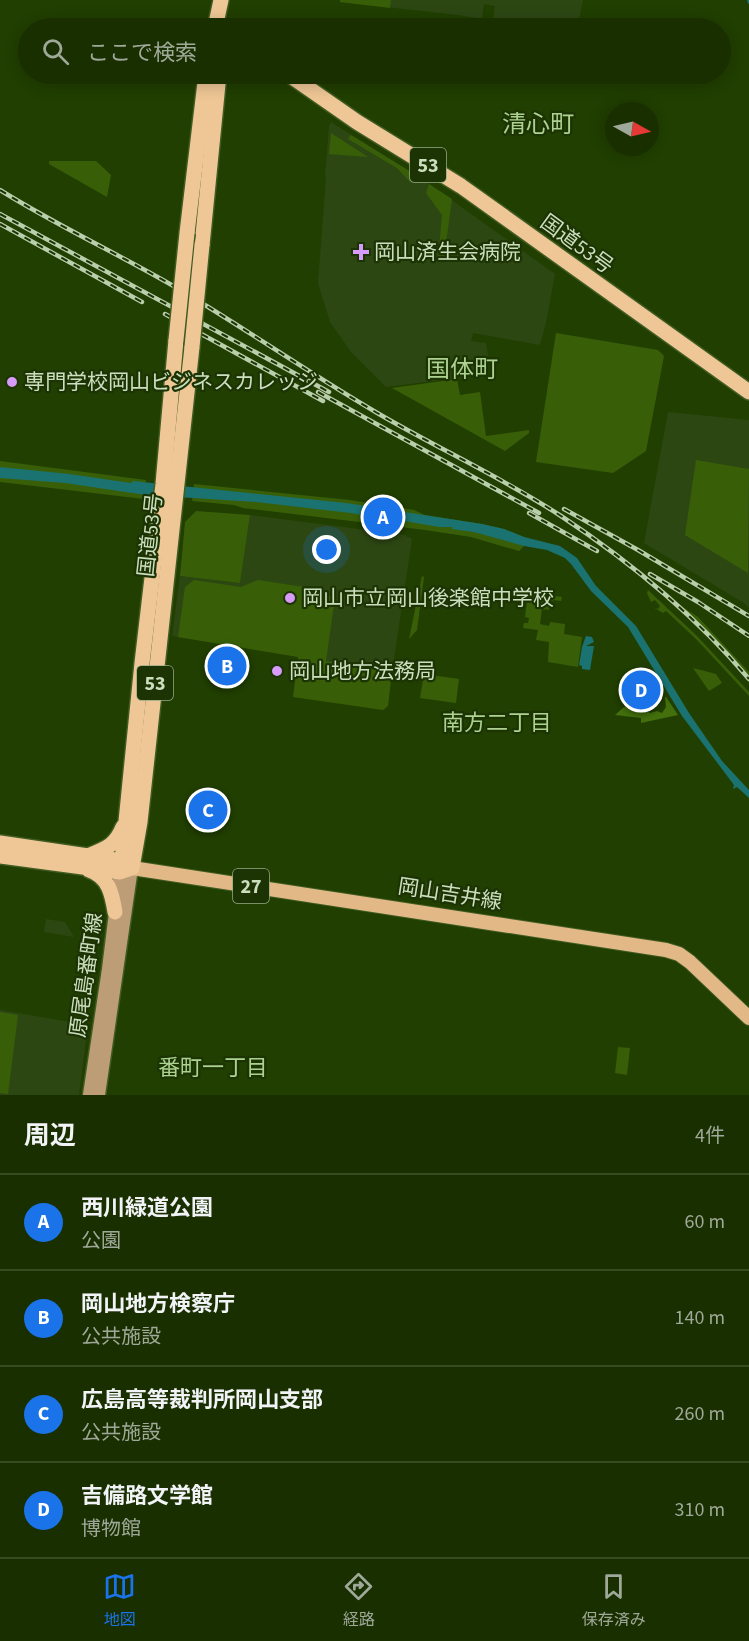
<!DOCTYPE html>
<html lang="ja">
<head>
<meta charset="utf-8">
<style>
  :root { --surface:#192f00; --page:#263b0f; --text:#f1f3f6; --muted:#9fa999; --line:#374a22; --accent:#1a73e8 }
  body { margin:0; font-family:"Source Sans 3","Noto Sans JP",sans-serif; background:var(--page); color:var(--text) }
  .compass { position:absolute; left:605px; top:102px; width:54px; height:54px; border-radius:50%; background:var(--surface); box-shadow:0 3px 15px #0003; rotate:98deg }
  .you { position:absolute; left:327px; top:550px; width:21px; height:21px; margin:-15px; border:4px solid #fff; border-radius:50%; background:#1a73e8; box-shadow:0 0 0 9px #1a73e833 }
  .badge { display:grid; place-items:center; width:39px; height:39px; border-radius:50%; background:var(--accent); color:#fff; font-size:20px; font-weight:700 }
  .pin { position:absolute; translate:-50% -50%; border:3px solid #fff; box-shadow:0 2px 6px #0006 }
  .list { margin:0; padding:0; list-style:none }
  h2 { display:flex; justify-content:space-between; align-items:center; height:78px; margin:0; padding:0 24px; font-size:26px }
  h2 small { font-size:20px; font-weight:400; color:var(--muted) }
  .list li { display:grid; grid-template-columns:39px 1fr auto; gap:18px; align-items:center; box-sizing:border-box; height:96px; padding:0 24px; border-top:2px solid var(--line) }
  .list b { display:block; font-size:22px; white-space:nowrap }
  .list p { margin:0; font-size:20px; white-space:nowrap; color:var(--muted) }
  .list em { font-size:20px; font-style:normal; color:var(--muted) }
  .icon { flex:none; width:33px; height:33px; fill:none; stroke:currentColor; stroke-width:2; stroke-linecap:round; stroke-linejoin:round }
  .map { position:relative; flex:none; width:749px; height:1095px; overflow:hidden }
  .search { position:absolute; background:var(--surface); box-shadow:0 3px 15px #0003; left:18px; right:18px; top:18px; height:66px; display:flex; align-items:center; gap:15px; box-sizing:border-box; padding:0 21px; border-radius:33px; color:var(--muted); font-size:22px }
  .sheet { height:462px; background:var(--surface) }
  nav { display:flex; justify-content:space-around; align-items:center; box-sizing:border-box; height:84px; border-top:2px solid var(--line); background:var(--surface); font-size:16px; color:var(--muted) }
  nav a { display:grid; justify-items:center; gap:3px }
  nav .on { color:var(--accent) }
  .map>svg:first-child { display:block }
  .built { fill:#2d4713 }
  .green { fill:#385f08 }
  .forest { fill:#43700c }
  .water { fill:#1a7371 }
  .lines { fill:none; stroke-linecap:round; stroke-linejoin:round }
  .stream { stroke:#1a7371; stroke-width:2 }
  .secondary-casing { stroke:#405c22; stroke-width:15 }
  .primary-casing { stroke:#405c22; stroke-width:16 }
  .trunk-casing { stroke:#405c22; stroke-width:18 }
  .secondary { stroke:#bc9d76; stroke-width:12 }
  .primary { stroke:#e2b986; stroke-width:14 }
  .trunk { stroke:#efc796; stroke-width:15 }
  .rail-casing { stroke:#b9ceaa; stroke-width:4.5 }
  .rail { stroke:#1c3304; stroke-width:2; stroke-dasharray:7; stroke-linecap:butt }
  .trunk-bridge-casing { stroke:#405c22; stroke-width:18; stroke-linecap:butt }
  .trunk-bridge { stroke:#efc796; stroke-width:15 }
  .poi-dot { fill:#d79bf9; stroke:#1c3304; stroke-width:2 }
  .labels { text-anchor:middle; stroke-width:4.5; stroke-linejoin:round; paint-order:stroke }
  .shield { fill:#1c3304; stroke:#96ab86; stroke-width:1.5 }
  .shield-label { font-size:20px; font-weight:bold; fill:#cbdebe }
  .street-label { font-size:21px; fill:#cbdebe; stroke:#1c3304 }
  .poi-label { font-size:21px; fill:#cbdebe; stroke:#1c3304; text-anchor:start }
  .neighbourhood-label { font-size:22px; fill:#acd191; stroke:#1c3304 }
  .quarter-label { font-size:24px; fill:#acd191; stroke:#1c3304 }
</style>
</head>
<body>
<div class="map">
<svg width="749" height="1095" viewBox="0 0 749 1095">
  <rect width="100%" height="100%" fill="#213f00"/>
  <g class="built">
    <polygon points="340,0 583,0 578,25 573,28 551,28 493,21 495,6 484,4 482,19 458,15 340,2"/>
    <polygon points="331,122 428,183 555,274 546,323 540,345 473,333 471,341 486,343 489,362 478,363 476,370 464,377 386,387 351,352 330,322 318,283 326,178 325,177 329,126"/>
    <polygon points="668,412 749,420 749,608 744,603 644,543"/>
    <polygon points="250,515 406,535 407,537 410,537 412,539 392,672 172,636 180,576 240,583"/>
    <polygon points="412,880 456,888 454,903 410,897"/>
    <polygon points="46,919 65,922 74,937 44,932"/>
    <polygon points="0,1010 88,1025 79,1095 0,1095"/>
  </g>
  <g class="green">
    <polygon points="340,0 391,0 390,8 340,2"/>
    <polygon points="331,133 368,157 329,154"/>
    <polygon points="351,135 416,175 411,183 397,168 348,139"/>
    <polygon points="49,161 96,161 111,175 107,197 49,164"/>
    <polygon points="429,184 452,199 444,258 438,262 442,215 426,193"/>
    <polygon points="556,333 658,350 664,356 646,451 613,473 536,462"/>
    <polygon points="457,379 460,395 480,392 486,436 529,430 529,433 505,451 392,388"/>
    <polygon points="696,460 749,469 748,573 685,535"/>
    <polygon points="0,461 146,480 144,499 0,482"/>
    <polygon points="194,484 350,500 414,510 425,515 482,524 504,529 524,537 524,546 519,551 471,537 425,530 243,508 234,505 192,501"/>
    <polygon points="196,511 250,515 240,583 180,576 185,522"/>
    <polygon points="422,576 424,577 417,630 409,639"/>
    <polygon points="194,580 241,587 258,580 324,590 324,595 335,597 326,661 392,672 388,706 383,710 293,697 298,657 178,637 185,587"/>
    <polygon points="648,590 697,636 749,692 749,696 697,640 666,611 663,613 653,607 658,609 660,606 655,600 651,602 647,593"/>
    <polygon points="528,592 562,597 561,601 554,600 550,602 549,610 542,609 540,624 549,626 550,622 565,624 564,634 582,637 578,667 548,662 549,642 536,640 538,630 523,628 524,623 528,623 529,618 525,617"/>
    <polygon points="678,604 698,617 749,672 749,675"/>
    <polygon points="693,668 716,674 722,683 709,691"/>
    <polygon points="424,674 459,679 456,703 420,698"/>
    <polygon points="0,1012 18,1015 8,1094 0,1093"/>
    <polygon points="618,1047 630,1048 627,1075 615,1073"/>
  </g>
  <polygon class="forest" points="665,697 666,697 678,715 641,723 641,718 615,715 624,707 645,710 650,713 657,711 662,713 666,707"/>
  <g class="water">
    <polygon points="0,467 69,474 131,483 133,481 346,503 482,524 504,529 524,537 560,546 577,558 596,586 636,626 689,713 722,761 749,790 749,798 737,787 733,789 734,785 682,716 628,627 591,591 571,564 565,558 547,550 524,546 474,532 452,529 452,527 439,527 382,517 381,520 363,518 362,515 351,513 256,502 146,495 65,483 0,478"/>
    <polygon points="586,636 592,637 594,642 586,646 594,646 590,670 582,669 582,666 579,665 582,647"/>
  </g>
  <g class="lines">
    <polyline class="stream" points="748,0 749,3"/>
    <defs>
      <g id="secondary">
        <polyline points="89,1095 108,969 121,864"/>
        <polyline points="99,1095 132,868"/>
      </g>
      <polyline id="primary" points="125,863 132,868 666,950 679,954 690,962 749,1018"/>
      <g id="trunk">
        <polyline points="215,28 221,0"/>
        <polyline points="288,74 357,122 461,186 749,392"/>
        <polyline points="187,233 206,74"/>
        <polyline points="202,245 219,74"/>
        <polyline points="0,843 122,861 142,663 163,484 176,340"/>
        <polyline points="0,856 120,872 132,868 140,822 192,347"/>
        <path d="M 88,856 C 107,848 115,846 123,827"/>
        <path d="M 89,870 C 109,877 112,894 115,912"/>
      </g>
    </defs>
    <use href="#secondary" class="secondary-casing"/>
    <use href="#primary" class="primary-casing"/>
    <use href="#trunk" class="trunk-casing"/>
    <use href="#secondary" class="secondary"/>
    <use href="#primary" class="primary"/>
    <use href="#trunk" class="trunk"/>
    <defs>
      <g id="rail">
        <path d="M 0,190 C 59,227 123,256 182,291 C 249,331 312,375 379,414 C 439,449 503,478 561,516 C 629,561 696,616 749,679"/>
        <polyline points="0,214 329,392"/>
        <polyline points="0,224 142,302"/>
        <polyline points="165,314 323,401"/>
        <polyline points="318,392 539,513"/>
        <polyline points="564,509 638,550 749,616"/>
        <polyline points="529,513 597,551"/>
        <polyline points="650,574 698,602 749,636"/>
      </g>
    </defs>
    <use href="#rail" class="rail-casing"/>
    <use href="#rail" class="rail"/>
    <defs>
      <g id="trunk-bridge">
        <polyline points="176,340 187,233"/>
        <polyline points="192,347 202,245"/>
      </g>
    </defs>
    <use href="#trunk-bridge" class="trunk-bridge-casing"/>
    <use href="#trunk-bridge" class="trunk-bridge"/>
  </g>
  <g class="poi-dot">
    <path d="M358 243h6v6h6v6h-6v6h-6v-6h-6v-6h6z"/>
    <circle cx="12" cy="382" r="6"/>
    <circle cx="290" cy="598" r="6"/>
    <circle cx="277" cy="671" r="6"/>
  </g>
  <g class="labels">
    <g class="shield">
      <rect x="410" y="148" width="36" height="34" rx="4.5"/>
      <rect x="137" y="666" width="36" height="34" rx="4.5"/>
      <rect x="233" y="869" width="36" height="34" rx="4.5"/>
    </g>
    <g class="shield-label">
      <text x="428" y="172">53</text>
      <text x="155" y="690">53</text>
      <text x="251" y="893">27</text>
    </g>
    <g class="street-label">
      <text transform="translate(577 244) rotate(36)" y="7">国道53号</text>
      <text transform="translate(150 535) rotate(-84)" y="7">国道53号</text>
      <text transform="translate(450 894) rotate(9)" y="7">岡山吉井線</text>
      <text transform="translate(86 975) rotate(-82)" y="7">原尾島番町線</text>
    </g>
    <g class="poi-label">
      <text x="374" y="259">岡山済生会病院</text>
      <text x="24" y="389">専門学校岡山ビジネスカレッジ</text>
      <text x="302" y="605">岡山市立岡山後楽館中学校</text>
      <text x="289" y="678">岡山地方法務局</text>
    </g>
    <g class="neighbourhood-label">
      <text x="497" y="730">南方二丁目</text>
      <text x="213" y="1075">番町一丁目</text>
    </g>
    <g class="quarter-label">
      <text x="538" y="132">清心町</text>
      <text x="462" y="377">国体町</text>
    </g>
  </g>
</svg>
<svg class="compass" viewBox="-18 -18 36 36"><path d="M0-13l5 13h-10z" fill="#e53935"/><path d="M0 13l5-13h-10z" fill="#9fa999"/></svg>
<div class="you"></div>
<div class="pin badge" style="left:383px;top:517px">A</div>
<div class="pin badge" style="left:227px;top:666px">B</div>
<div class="pin badge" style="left:208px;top:810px">C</div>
<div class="pin badge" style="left:641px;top:690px">D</div>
<div class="search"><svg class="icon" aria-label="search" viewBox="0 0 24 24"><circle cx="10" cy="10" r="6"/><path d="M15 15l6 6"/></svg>ここで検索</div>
</div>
<section class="sheet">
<h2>周辺<small>4件</small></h2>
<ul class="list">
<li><span class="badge">A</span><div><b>西川緑道公園</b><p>公園</p></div><em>60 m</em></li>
<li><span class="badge">B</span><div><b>岡山地方検察庁</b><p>公共施設</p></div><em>140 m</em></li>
<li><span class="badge">C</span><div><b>広島高等裁判所岡山支部</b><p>公共施設</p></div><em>260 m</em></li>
<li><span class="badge">D</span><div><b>吉備路文学館</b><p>博物館</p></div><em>310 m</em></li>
</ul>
</section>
<nav>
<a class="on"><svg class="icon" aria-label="map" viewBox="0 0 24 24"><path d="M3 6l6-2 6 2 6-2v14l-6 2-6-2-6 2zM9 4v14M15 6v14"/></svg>地図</a>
<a><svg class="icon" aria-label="directions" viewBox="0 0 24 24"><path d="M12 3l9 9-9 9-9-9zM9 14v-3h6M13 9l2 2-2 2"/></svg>経路</a>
<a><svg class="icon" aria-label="saved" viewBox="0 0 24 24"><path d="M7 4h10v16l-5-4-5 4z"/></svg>保存済み</a>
</nav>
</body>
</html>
